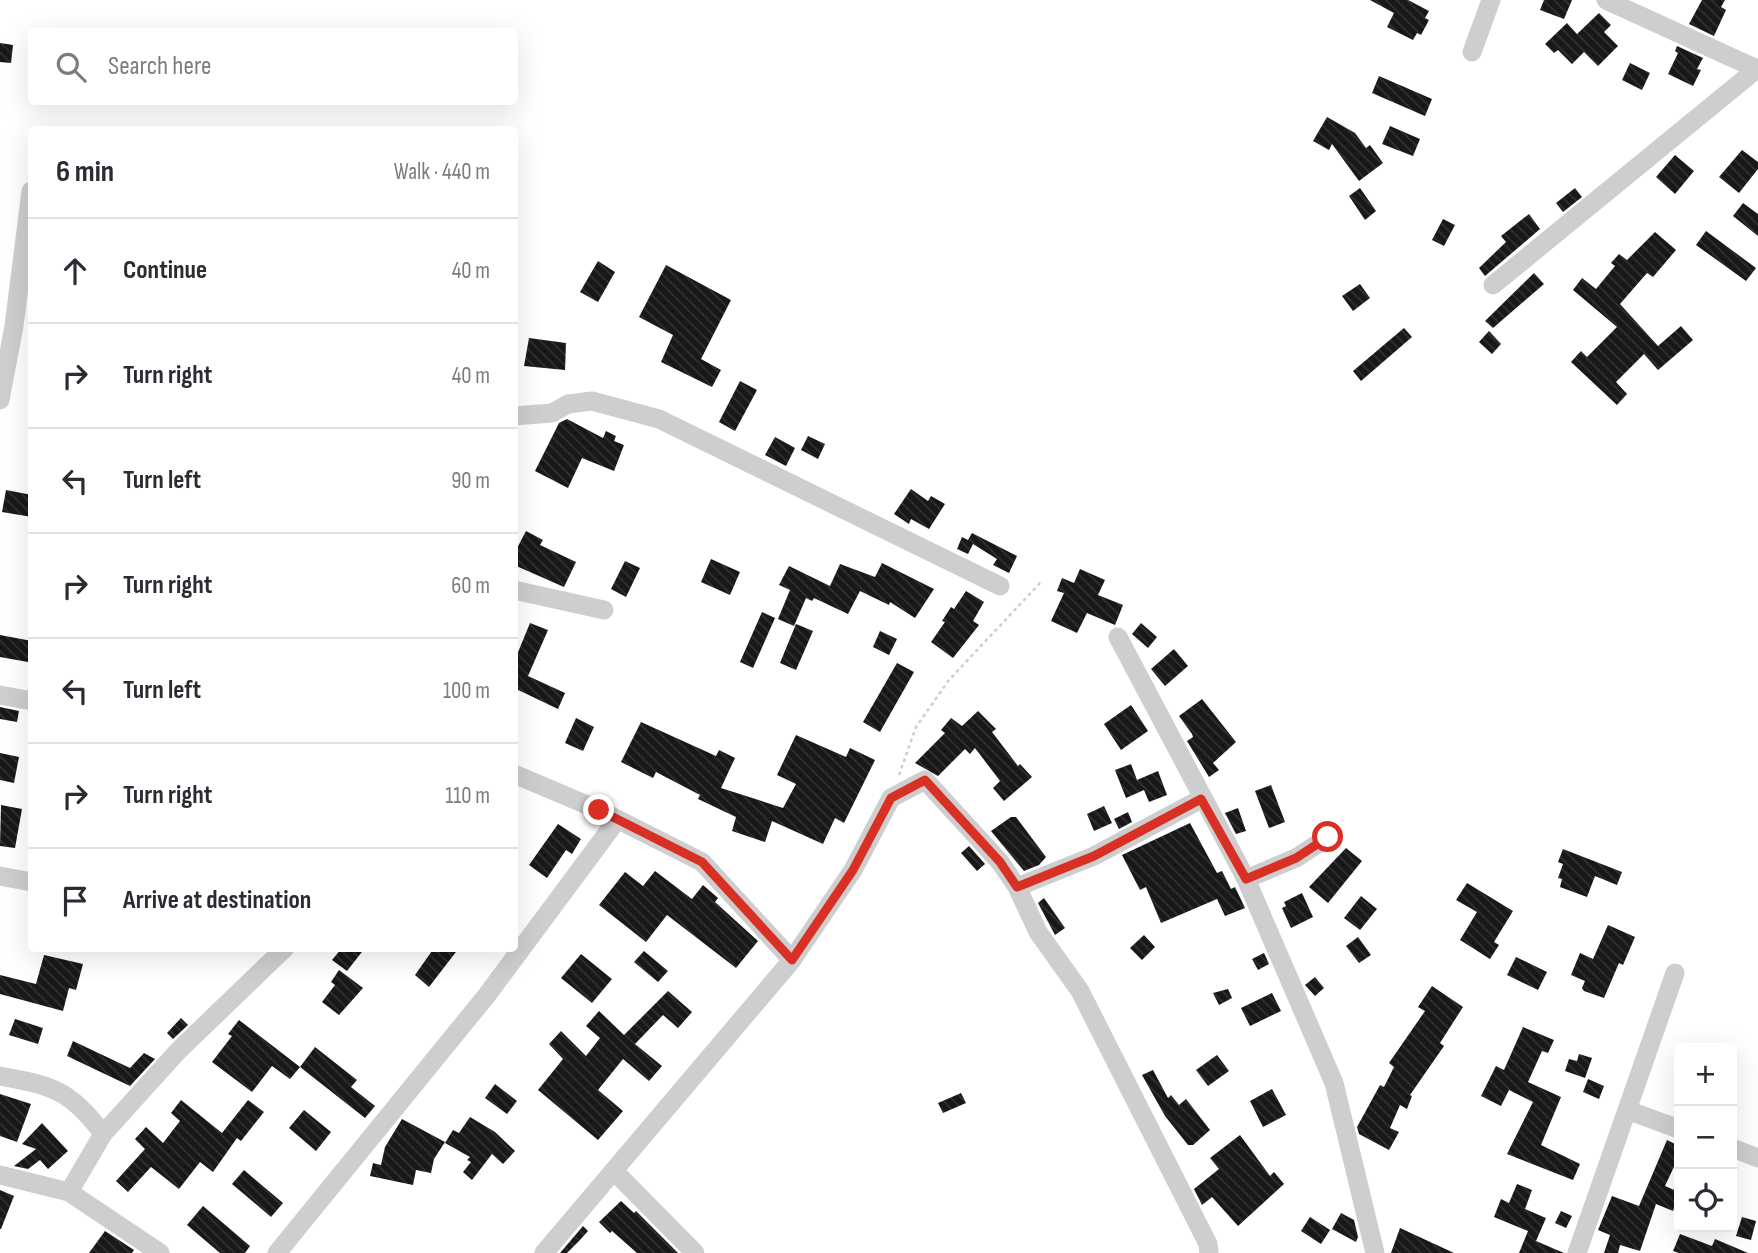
<!DOCTYPE html>
<html lang="en">
<head>
<meta charset="utf-8">
<style>
  :root { --surface:#fff; --page:#f7f7f7; --text:#2b2b33; --muted:#7c7c81; --line:#e1e1e2 }
  body { margin:0; font-family:"Sofia Sans Condensed",sans-serif; background:var(--page); color:var(--text) }
  .controls { position:absolute; right:21px; bottom:21px; display:grid; overflow:hidden; border-radius:7px; box-shadow:0 7px 28px #0002 }
  .controls button { width:63px; height:63px; display:grid; place-items:center; padding:0; border:0; border-bottom:2px solid var(--line); background:var(--surface); color:var(--text); font:35px sans-serif }
  .stop { position:absolute; width:21px; height:21px; margin:-16px; border:5px solid #d93025; border-radius:50%; background:#fff }
  .stop.end { background:#d93025; border-color:#fff; box-shadow:0 2px 7px #0008 }
  .list { margin:0; padding:0; list-style:none }
  h2 { display:flex; justify-content:space-between; align-items:center; height:91px; margin:0; padding:0 28px; font-size:30px }
  h2 small { font-size:23px; font-weight:400; color:var(--muted) }
  .list li { display:grid; grid-template-columns:46px 1fr auto; gap:21px; align-items:center; box-sizing:border-box; height:105px; padding:0 28px; border-top:2px solid var(--line) }
  .list b { display:block; font-size:26px; white-space:nowrap }
  .list em { font-size:23px; font-style:normal; color:var(--muted) }
  .icon { flex:none; width:38px; height:38px; fill:none; stroke:currentColor; stroke-width:2; stroke-linecap:round; stroke-linejoin:round }
  .map { position:relative; flex:none; width:1758px; height:1253px; overflow:hidden }
  .search { position:absolute; background:var(--surface); box-shadow:0 7px 28px #0002; left:28px; top:28px; width:490px; height:77px; display:flex; align-items:center; gap:18px; box-sizing:border-box; padding:0 24px; border-radius:7px; color:var(--muted); font-size:26px }
  .panel { position:absolute; background:var(--surface); box-shadow:0 7px 28px #0002; left:28px; top:126px; width:490px; height:826px; border-radius:7px }
  .map>svg:first-child { display:block }
  .building { fill:url(#building-back-hatch) }
  .lines { fill:none; stroke-linecap:round; stroke-linejoin:round }
  .path { stroke:#cecece; stroke-width:2.5; stroke-dasharray:3.5 3.5; stroke-linecap:butt }
  .minor { stroke:#cecece; stroke-width:19 }
  .route { stroke:#d93025; stroke-width:9 }
</style>
</head>
<body>
<div class="map">
<svg width="1758" height="1253" viewBox="0 0 1758 1253">
  <defs>
    <pattern id="building-back-hatch" width="6" height="6" patternUnits="userSpaceOnUse" patternTransform="scale(1.75)"><rect width="6" height="6" fill="#181818"/><path d="M-1 5l2 2M0 0l6 6M5-1l2 2" fill="none" stroke="#313131"/></pattern>
  </defs>
  <rect width="100%" height="100%" fill="#fff"/>
  <g class="building">
    <polygon points="1370,0 1408,0 1429,11 1425,18 1429,20 1421,35 1417,33 1413,40 1387,27 1394,13"/>
    <polygon points="1544,0 1572,0 1564,19 1540,10"/>
    <polygon points="1702,0 1725,0 1721,7 1726,10 1714,36 1689,24"/>
    <polygon points="1599,13 1611,25 1604,32 1618,46 1598,66 1584,52 1572,64 1558,50 1554,53 1545,44 1567,23 1577,34"/>
    <polygon points="0,43 13,45 11,63 0,62"/>
    <polygon points="1677,46 1703,58 1697,69 1701,70 1693,86 1668,74 1678,53 1675,51"/>
    <polygon points="1630,63 1650,73 1642,90 1622,80"/>
    <polygon points="1379,76 1432,99 1425,116 1372,93"/>
    <polygon points="1327,117 1355,133 1366,148 1370,145 1383,163 1359,181 1332,144 1329,150 1313,141"/>
    <polygon points="1390,126 1420,139 1413,156 1382,144"/>
    <polygon points="1742,150 1758,162 1758,169 1739,193 1719,177"/>
    <polygon points="1675,155 1694,171 1675,194 1656,177"/>
    <polygon points="1360,188 1376,211 1365,220 1349,196"/>
    <polygon points="1575,188 1582,197 1563,212 1556,203"/>
    <polygon points="1743,203 1758,214 1758,236 1733,216"/>
    <polygon points="1529,214 1540,229 1485,276 1479,268 1506,242 1501,236"/>
    <polygon points="1443,219 1455,225 1444,246 1432,240"/>
    <polygon points="1706,231 1756,268 1746,281 1696,245"/>
    <polygon points="1655,232 1676,250 1653,277 1647,273 1620,304 1658,346 1681,326 1693,340 1658,370 1644,354 1616,382 1627,394 1617,405 1571,362 1581,351 1587,357 1617,327 1573,290 1582,278 1596,289 1615,266 1611,263 1619,254 1627,260"/>
    <polygon points="598,261 615,272 598,302 580,292"/>
    <polygon points="666,265 731,300 701,359 721,370 712,387 661,362 673,335 639,317"/>
    <polygon points="1534,273 1544,284 1493,328 1485,321"/>
    <polygon points="1360,284 1370,298 1353,311 1342,296"/>
    <polygon points="1404,328 1412,337 1361,381 1353,371"/>
    <polygon points="1489,331 1501,344 1492,354 1479,342"/>
    <polygon points="529,338 566,343 565,370 524,366"/>
    <polygon points="740,381 757,390 735,431 719,422"/>
    <polygon points="567,419 603,438 606,431 616,436 614,441 624,445 614,471 582,458 568,488 535,471 559,423"/>
    <polygon points="808,436 825,444 818,459 801,450"/>
    <polygon points="775,437 795,448 786,466 765,455"/>
    <polygon points="911,489 928,501 931,496 945,504 929,529 911,519 909,524 894,514"/>
    <polygon points="6,490 32,495 32,517 2,512"/>
    <polygon points="526,531 543,540 540,545 576,562 564,587 514,565 514,554"/>
    <polygon points="972,533 1017,556 1009,573 993,565 997,559 973,544 968,554 957,549 962,537 968,540"/>
    <polygon points="711,559 740,572 730,595 701,582"/>
    <polygon points="625,561 640,568 626,597 611,589"/>
    <polygon points="882,563 934,589 915,618 890,602 889,605 860,591 848,614 814,598 812,601 806,598 794,626 778,619 790,590 779,585 789,566 830,586 840,564 875,577"/>
    <polygon points="1080,569 1105,580 1098,595 1123,605 1115,625 1087,613 1077,633 1051,621 1064,593 1057,591 1062,578 1074,583"/>
    <polygon points="966,591 984,602 973,621 979,625 953,658 931,642 945,622 942,621 951,607 954,609"/>
    <polygon points="762,612 775,618 753,668 740,662"/>
    <polygon points="530,623 548,630 528,676 565,693 558,709 514,688 514,662"/>
    <polygon points="1141,623 1157,637 1148,648 1132,634"/>
    <polygon points="796,624 813,631 796,670 780,663"/>
    <polygon points="880,631 897,639 889,655 873,647"/>
    <polygon points="0,635 32,641 28,662 0,657"/>
    <polygon points="1174,649 1188,666 1165,686 1151,669"/>
    <polygon points="897,663 914,672 880,732 863,722"/>
    <polygon points="1202,699 1236,742 1213,763 1219,770 1209,777 1187,741 1193,737 1192,734 1179,716"/>
    <polygon points="1131,705 1148,731 1121,750 1104,724"/>
    <polygon points="0,707 19,711 17,722 0,719"/>
    <polygon points="978,711 996,729 992,732 1018,766 1020,764 1032,777 1004,801 993,788 1000,781 975,748 970,754 965,749 938,776 915,763 945,733 941,730 951,718 962,726"/>
    <polygon points="576,718 594,727 583,751 565,743"/>
    <polygon points="641,722 716,756 719,750 735,758 721,788 783,808 796,784 777,775 796,735 846,757 850,748 875,760 844,823 835,818 823,844 772,821 765,842 732,831 736,817 698,799 700,795 656,772 653,778 621,762"/>
    <polygon points="0,753 19,757 14,783 0,780"/>
    <polygon points="1131,764 1137,780 1158,771 1167,795 1149,802 1144,790 1126,798 1115,770"/>
    <polygon points="1271,785 1285,822 1269,828 1255,791"/>
    <polygon points="1,805 22,809 15,848 0,846"/>
    <polygon points="1104,806 1112,823 1094,831 1087,814"/>
    <polygon points="1238,808 1246,831 1236,834 1225,813"/>
    <polygon points="1128,812 1132,822 1119,829 1114,819"/>
    <polygon points="1011,817 1016,817 1046,857 1039,865 1024,871 991,831"/>
    <polygon points="1190,823 1217,873 1222,871 1231,889 1235,887 1245,908 1225,916 1217,899 1161,923 1146,887 1140,890 1122,855"/>
    <polygon points="558,824 581,839 572,854 566,850 547,878 529,865"/>
    <polygon points="969,846 985,864 977,871 961,853"/>
    <polygon points="1346,848 1362,861 1328,903 1309,887"/>
    <polygon points="1563,849 1622,872 1617,885 1595,876 1587,897 1560,887 1562,879 1558,878 1563,864 1558,862"/>
    <polygon points="655,871 692,899 703,885 718,898 715,902 758,941 736,968 667,915 646,942 599,905 625,872 643,886"/>
    <polygon points="1467,883 1513,911 1494,942 1499,945 1490,959 1460,940 1477,912 1456,900"/>
    <polygon points="1302,893 1313,917 1291,928 1282,908 1286,906 1284,902"/>
    <polygon points="1361,896 1377,909 1360,930 1344,918"/>
    <polygon points="1044,898 1065,928 1055,935 1038,903"/>
    <polygon points="1608,925 1635,937 1623,965 1619,963 1604,998 1584,991 1582,988 1585,981 1571,975 1580,953 1593,959"/>
    <polygon points="1144,935 1155,947 1142,960 1130,948"/>
    <polygon points="1358,937 1371,955 1359,963 1346,946"/>
    <polygon points="342,948 365,948 347,971 332,960"/>
    <polygon points="434,948 459,948 429,987 415,975"/>
    <polygon points="644,951 668,971 658,982 634,962"/>
    <polygon points="1264,953 1269,964 1258,970 1252,959"/>
    <polygon points="581,954 612,979 592,1003 561,978"/>
    <polygon points="44,955 83,964 76,990 69,988 63,1011 0,994 0,975 36,984"/>
    <polygon points="1516,957 1547,972 1538,990 1507,975"/>
    <polygon points="339,970 363,988 339,1015 322,1002 335,985 331,982"/>
    <polygon points="1315,977 1324,988 1315,996 1305,985"/>
    <polygon points="1432,986 1463,1007 1440,1043 1444,1046 1410,1095 1412,1096 1407,1109 1400,1105 1390,1128 1399,1132 1389,1150 1359,1134 1357,1127 1380,1085 1384,1087 1394,1067 1389,1063 1425,1011 1418,1007"/>
    <polygon points="1228,989 1232,998 1219,1005 1213,993"/>
    <polygon points="668,991 692,1012 678,1028 663,1015 635,1044 662,1066 649,1081 623,1059 598,1090 623,1111 598,1140 538,1090 563,1059 549,1044 561,1031 586,1056 600,1038 586,1026 599,1011 624,1035"/>
    <polygon points="1272,993 1281,1011 1250,1026 1241,1008"/>
    <polygon points="181,1018 188,1025 173,1039 167,1033"/>
    <polygon points="15,1019 43,1028 38,1044 9,1035"/>
    <polygon points="239,1020 300,1067 290,1079 272,1066 252,1092 212,1062 232,1036 228,1034"/>
    <polygon points="1523,1027 1554,1040 1548,1053 1542,1051 1528,1082 1561,1097 1541,1145 1580,1164 1573,1180 1507,1154 1533,1102 1509,1090 1501,1106 1481,1096 1496,1066 1504,1070"/>
    <polygon points="73,1041 130,1068 144,1053 155,1059 130,1086 67,1056"/>
    <polygon points="315,1047 357,1080 351,1087 375,1106 365,1118 300,1067"/>
    <polygon points="1579,1054 1592,1058 1585,1078 1565,1071 1569,1059 1577,1061"/>
    <polygon points="1217,1055 1229,1071 1208,1086 1196,1070"/>
    <polygon points="1153,1070 1168,1098 1171,1095 1179,1105 1186,1099 1210,1130 1193,1145 1188,1145 1165,1116 1142,1075"/>
    <polygon points="1588,1079 1604,1086 1599,1099 1583,1092"/>
    <polygon points="495,1084 517,1101 507,1114 485,1098"/>
    <polygon points="1272,1089 1286,1115 1263,1127 1250,1101"/>
    <polygon points="961,1093 966,1103 943,1113 938,1103"/>
    <polygon points="0,1094 31,1104 17,1142 0,1136"/>
    <polygon points="181,1100 222,1133 248,1100 264,1112 241,1141 237,1138 213,1172 200,1162 179,1189 151,1167 128,1192 116,1181 145,1149 135,1139 146,1127 163,1143 180,1121 171,1113"/>
    <polygon points="304,1110 331,1132 316,1151 289,1128"/>
    <polygon points="470,1117 495,1132 515,1151 503,1164 492,1154 472,1180 463,1172 471,1162 467,1160 470,1157 445,1143 453,1130 459,1133"/>
    <polygon points="402,1119 445,1142 434,1159 431,1173 416,1170 413,1185 370,1176 373,1163 381,1165 385,1147"/>
    <polygon points="42,1123 68,1151 48,1169 40,1160 28,1169 14,1166 36,1149 22,1144"/>
    <polygon points="1240,1135 1270,1176 1274,1172 1284,1184 1238,1226 1212,1197 1202,1205 1194,1189 1219,1169 1210,1158"/>
    <polygon points="1667,1140 1679,1146 1679,1156 1665,1186 1679,1192 1673,1211 1656,1204 1640,1251 1620,1245 1618,1253 1604,1253 1610,1235 1598,1230 1612,1196 1639,1206"/>
    <polygon points="244,1170 283,1203 271,1217 232,1184"/>
    <polygon points="1517,1184 1532,1190 1525,1209 1546,1218 1536,1241 1564,1253 1519,1253 1528,1231 1494,1217 1501,1199 1509,1203"/>
    <polygon points="0,1190 14,1196 1,1229 0,1229"/>
    <polygon points="621,1201 634,1213 636,1211 678,1253 637,1253 612,1231 610,1233 599,1222"/>
    <polygon points="203,1206 250,1246 245,1253 220,1253 187,1225"/>
    <polygon points="1561,1211 1572,1216 1566,1228 1555,1223"/>
    <polygon points="1341,1213 1354,1220 1358,1237 1356,1242 1332,1229"/>
    <polygon points="1310,1217 1330,1230 1321,1244 1301,1231"/>
    <polygon points="1742,1217 1756,1221 1751,1240 1736,1236"/>
    <polygon points="583,1226 588,1231 580,1240 567,1253 560,1253"/>
    <polygon points="1400,1228 1454,1253 1391,1253"/>
    <polygon points="105,1231 134,1250 132,1253 89,1253"/>
    <polygon points="1680,1234 1712,1246 1715,1239 1748,1253 1679,1253 1673,1251"/>
  </g>
  <g class="lines">
    <polyline class="path" points="899,775 916,727 949,680 1041,582"/>
    <g class="minor">
      <polyline points="1606,0 1757,69"/>
      <polyline points="1472,52 1491,0"/>
      <polyline points="1493,285 1758,68"/>
      <polyline points="0,400 14,326 31,191"/>
      <polyline points="514,416 552,413 568,404 592,401 659,419 1000,586"/>
      <polyline points="514,590 604,610"/>
      <polyline points="1118,637 1246,879 1334,1083 1375,1253"/>
      <polyline points="0,695 32,701"/>
      <polyline points="514,774 599,810 702,862 792,960"/>
      <polyline points="0,876 32,882"/>
      <polyline points="1246,879 1296,858 1328,837"/>
      <polyline points="1017,887 1094,856 1201,799"/>
      <path d="M 0,1076 C 51,1085 71,1090 103,1134"/>
      <polyline points="1627,1110 1679,1129"/>
      <polyline points="1732,1148 1758,1158"/>
      <polyline points="615,1172 695,1253"/>
      <polyline points="0,1175 69,1192 160,1253"/>
      <polyline points="69,1192 103,1134 178,1051 285,948"/>
      <polyline points="277,1253 487,995 617,820"/>
      <polyline points="544,1253 792,960 853,870 891,798 925,780 1000,862 1017,887 1038,932 1080,991 1208,1244 1209,1253"/>
      <polyline points="1577,1253 1675,973"/>
    </g>
  </g>
  <g class="lines">
    <polyline class="route" points="599,810 702,862 792,960 853,870 891,798 925,780 1000,862 1017,887 1094,856 1201,799 1246,879 1296,858 1328,837"/>
  </g>
</svg>
<div class="controls">
<button>+</button>
<button>−</button>
<button><svg class="icon" aria-label="locate" viewBox="0 0 24 24"><circle cx="12" cy="12" r="6"/><path d="M12 2v4M12 18v4M2 12h4M18 12h4"/></svg></button>
</div>
<div class="stop" style="left:1328px;top:837px"></div>
<div class="stop end" style="left:599px;top:810px"></div>
<div class="search"><svg class="icon" aria-label="search" viewBox="0 0 24 24"><circle cx="10" cy="10" r="6"/><path d="M15 15l6 6"/></svg>Search here</div>
<section class="panel">
<h2>6 min<small>Walk · 440 m</small></h2>
<ul class="list">
<li><svg class="icon" aria-label="ahead" viewBox="0 0 24 24"><path d="M12 20V5M6 11l6-6 6 6"/></svg><div><b>Continue</b></div><em>40 m</em></li>
<li><svg class="icon" aria-label="right" viewBox="0 0 24 24"><path d="M7 20v-9h11M14 6l5 5-5 5"/></svg><div><b>Turn right</b></div><em>40 m</em></li>
<li><svg class="icon" aria-label="left" viewBox="0 0 24 24"><path d="M17 20v-9H6M10 6l-5 5 5 5"/></svg><div><b>Turn left</b></div><em>90 m</em></li>
<li><svg class="icon" aria-label="right" viewBox="0 0 24 24"><path d="M7 20v-9h11M14 6l5 5-5 5"/></svg><div><b>Turn right</b></div><em>60 m</em></li>
<li><svg class="icon" aria-label="left" viewBox="0 0 24 24"><path d="M17 20v-9H6M10 6l-5 5 5 5"/></svg><div><b>Turn left</b></div><em>100 m</em></li>
<li><svg class="icon" aria-label="right" viewBox="0 0 24 24"><path d="M7 20v-9h11M14 6l5 5-5 5"/></svg><div><b>Turn right</b></div><em>110 m</em></li>
<li><svg class="icon" aria-label="arrive" viewBox="0 0 24 24"><path d="M6 21V4h12l-3 4 3 4H6"/></svg><div><b>Arrive at destination</b></div></li>
</ul>
</section>
</div>
</body>
</html>
